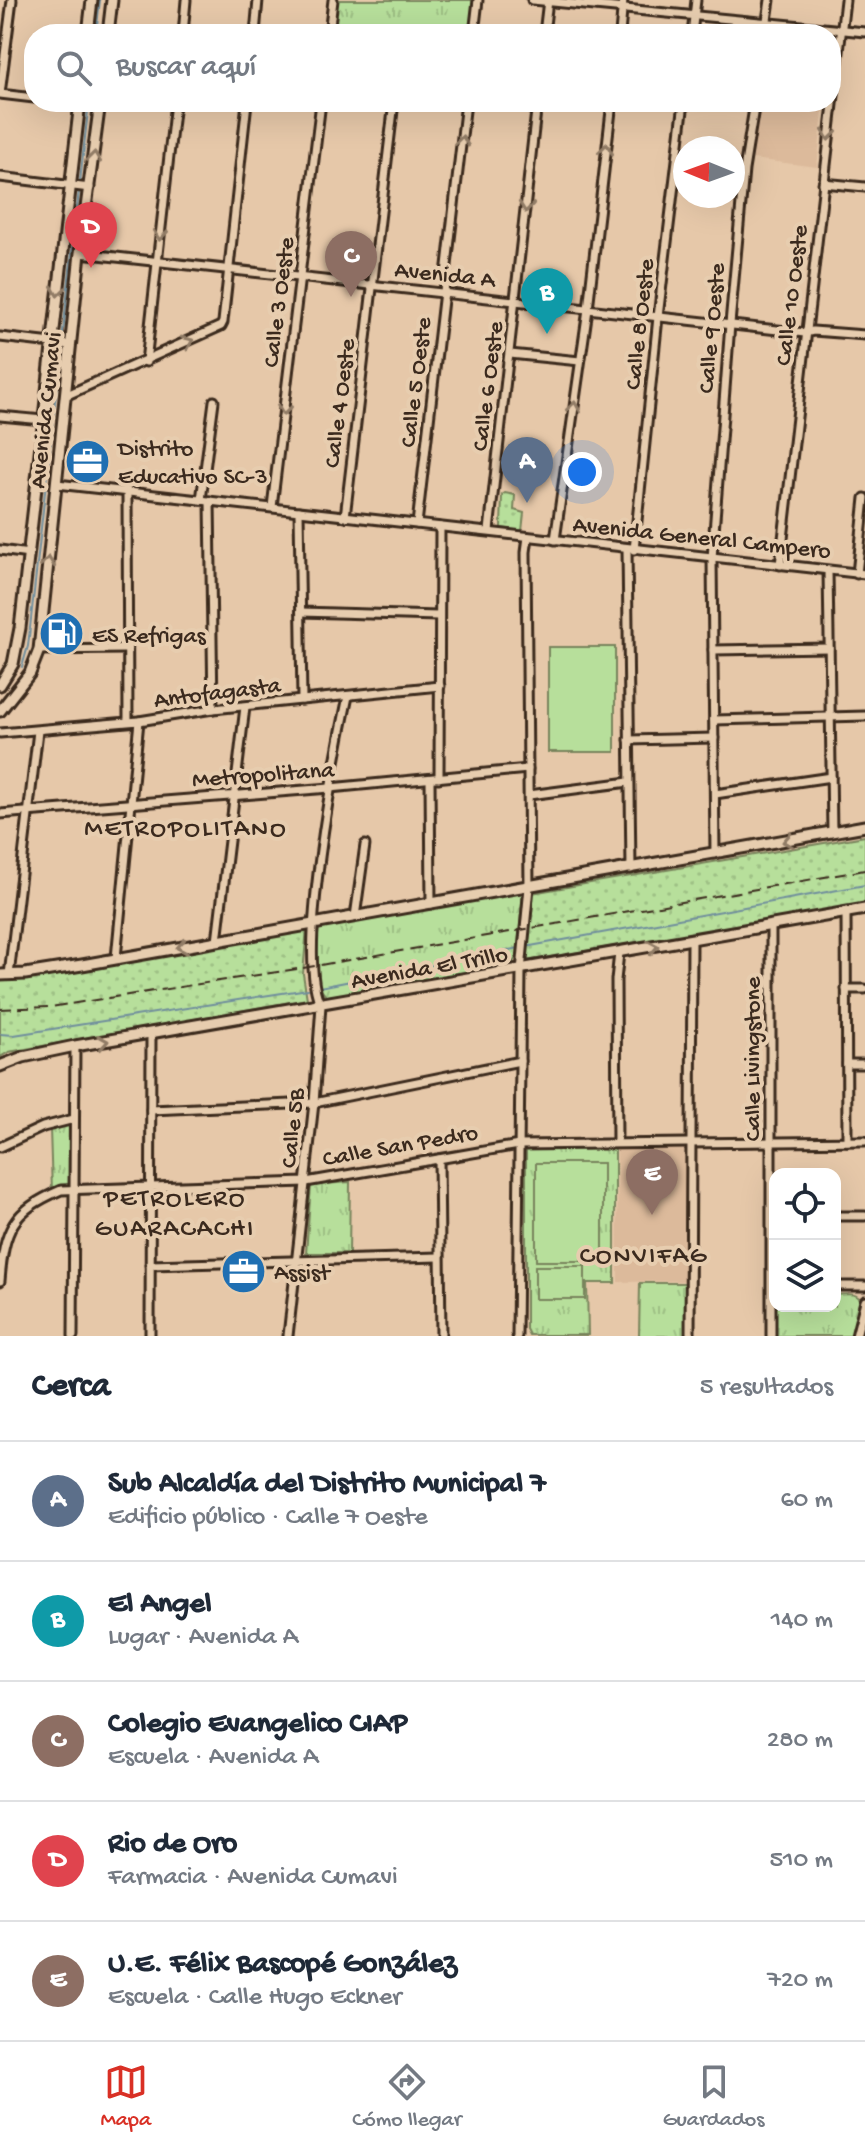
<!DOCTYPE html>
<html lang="es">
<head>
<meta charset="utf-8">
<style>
  :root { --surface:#fff; --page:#f2f2f3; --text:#1f2937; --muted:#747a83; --line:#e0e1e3; --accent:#d93025 }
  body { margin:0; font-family:"Gochi Hand",sans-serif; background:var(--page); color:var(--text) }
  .controls { position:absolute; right:24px; bottom:24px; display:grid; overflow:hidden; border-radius:16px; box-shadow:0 8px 32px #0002 }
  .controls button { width:72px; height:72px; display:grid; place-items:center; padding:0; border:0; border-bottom:2px solid var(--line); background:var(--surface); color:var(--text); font:40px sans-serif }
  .compass { position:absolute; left:673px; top:136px; width:72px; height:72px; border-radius:50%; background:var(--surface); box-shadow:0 8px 32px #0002; rotate:271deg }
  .you { position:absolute; left:582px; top:472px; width:28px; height:28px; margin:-20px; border:6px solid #fff; border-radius:50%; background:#1a73e8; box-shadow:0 0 0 12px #1a73e833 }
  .badge { display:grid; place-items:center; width:52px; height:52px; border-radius:50%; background:var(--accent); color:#fff; font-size:26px; font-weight:700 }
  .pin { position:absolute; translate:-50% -66px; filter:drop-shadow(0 2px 4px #0008) }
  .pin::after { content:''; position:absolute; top:42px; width:28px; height:24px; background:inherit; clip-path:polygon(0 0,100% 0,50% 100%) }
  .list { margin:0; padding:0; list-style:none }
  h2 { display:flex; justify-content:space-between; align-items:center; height:104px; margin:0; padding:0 32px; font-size:34px }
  h2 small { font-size:26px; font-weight:400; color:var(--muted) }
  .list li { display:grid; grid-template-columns:52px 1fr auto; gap:24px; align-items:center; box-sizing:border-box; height:120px; padding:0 32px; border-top:2px solid var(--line) }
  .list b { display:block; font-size:30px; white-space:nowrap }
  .list p { margin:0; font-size:26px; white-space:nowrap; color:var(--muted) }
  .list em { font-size:26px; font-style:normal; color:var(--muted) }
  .icon { flex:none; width:44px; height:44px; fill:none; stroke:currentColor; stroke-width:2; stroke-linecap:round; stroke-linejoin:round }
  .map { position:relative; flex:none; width:865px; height:1336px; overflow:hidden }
  .search { position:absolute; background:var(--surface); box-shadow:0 8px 32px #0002; left:24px; right:24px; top:24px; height:88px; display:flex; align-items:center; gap:20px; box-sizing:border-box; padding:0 28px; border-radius:32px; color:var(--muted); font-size:30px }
  .sheet { height:704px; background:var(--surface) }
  nav { display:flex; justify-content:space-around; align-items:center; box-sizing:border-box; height:112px; border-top:2px solid var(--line); background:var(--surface); font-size:22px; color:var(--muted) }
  nav a { display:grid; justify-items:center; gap:4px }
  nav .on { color:var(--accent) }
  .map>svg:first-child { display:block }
  .built { fill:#dcba9b }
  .grass { fill:url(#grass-dots); stroke:#79845c; stroke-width:2 }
  .park { fill:url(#park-tufts); stroke:#79845c; stroke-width:2 }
  .pitch { fill:#b7df9b; stroke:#79845c; stroke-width:2 }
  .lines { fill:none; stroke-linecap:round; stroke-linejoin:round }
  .stream { stroke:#6f8e9d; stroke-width:2 }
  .minor-casing { stroke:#3b2a1e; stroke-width:13 }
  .major-casing { stroke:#3b2a1e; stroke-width:15 }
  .minor { stroke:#e7cdaf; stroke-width:7 }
  .major { stroke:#e7cdaf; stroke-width:9 }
  .rail { stroke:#3b2a1e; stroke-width:2; stroke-dasharray:12 6; stroke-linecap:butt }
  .oneway { stroke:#917c66 }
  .labels { text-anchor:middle; stroke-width:8; stroke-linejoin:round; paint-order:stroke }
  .street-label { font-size:24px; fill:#3b2a1e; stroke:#e7cdaf }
  .poi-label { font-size:24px; fill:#3b2a1e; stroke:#e7cdaf; text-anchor:start }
  .neighbourhood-label { font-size:26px; letter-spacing:2px; fill:#3b2a1e; stroke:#e7cdaf }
</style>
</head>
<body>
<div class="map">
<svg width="865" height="1336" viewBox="0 0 865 1336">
  <defs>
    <pattern id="grass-dots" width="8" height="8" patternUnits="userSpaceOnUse" patternTransform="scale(2)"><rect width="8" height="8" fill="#b7df9b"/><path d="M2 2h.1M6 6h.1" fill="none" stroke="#9ec085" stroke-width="1.8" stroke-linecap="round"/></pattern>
    <pattern id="park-tufts" width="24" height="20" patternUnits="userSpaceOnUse" patternTransform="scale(2)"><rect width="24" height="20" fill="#b7df9b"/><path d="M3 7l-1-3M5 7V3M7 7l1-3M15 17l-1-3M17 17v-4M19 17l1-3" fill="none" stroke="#9ec085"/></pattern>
  </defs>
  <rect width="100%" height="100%" fill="#e6c8a9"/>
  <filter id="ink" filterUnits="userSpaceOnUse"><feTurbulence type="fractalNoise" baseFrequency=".0125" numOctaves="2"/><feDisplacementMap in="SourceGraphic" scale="16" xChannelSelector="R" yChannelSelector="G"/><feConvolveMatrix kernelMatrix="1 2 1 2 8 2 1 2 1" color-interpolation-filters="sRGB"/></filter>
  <g filter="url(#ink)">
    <g class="built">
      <polygon points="759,102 824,102 817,167 753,159"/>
      <polygon points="687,1147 687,1281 618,1282 617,1148"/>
    </g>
    <g class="grass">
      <polygon points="505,493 515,495 514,510 524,513 522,531 501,528 502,495"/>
      <polygon points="865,836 865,904 526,961 532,893"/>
      <polygon points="307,927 303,974 307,999 9,1052 0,1057 0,980"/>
    </g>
    <g class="park">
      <polygon points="336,0 474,0 470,34 332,34"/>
      <path d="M 523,891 L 517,957 L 511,964 L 327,997 C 310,982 317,947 319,926 Z"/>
      <polygon points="65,1124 71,1126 71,1181 67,1186 52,1192 50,1128"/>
      <polygon points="529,1147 615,1147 615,1283 587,1283 588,1335 529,1335 526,1329 526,1152"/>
      <polygon points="350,1182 349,1253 306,1253 311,1185"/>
      <polygon points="640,1283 691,1283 688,1336 639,1336"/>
      <path d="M 835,1295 C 844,1295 857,1291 861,1301 L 851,1336 L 777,1336 L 774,1332 L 775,1300 L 775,1306 L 835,1306 Z"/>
    </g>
    <g class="pitch">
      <rect x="548" y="647" width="67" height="105"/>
      <rect x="536" y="1163" width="67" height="98"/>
      <rect x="535" y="1266" width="50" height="33"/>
    </g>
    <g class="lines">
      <g class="stream">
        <polyline points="96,34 100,0"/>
        <polyline points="62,341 89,102"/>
        <polyline points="22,667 28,646 61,347"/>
        <polyline points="525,947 865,885"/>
        <polyline points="320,987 519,948"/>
        <polyline points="0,1034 14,1035 308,989"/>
      </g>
      <defs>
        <g id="minor">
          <polyline points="12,0 0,94 34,98"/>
          <polyline points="532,0 865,32"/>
          <polyline points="183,34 186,0"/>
          <polyline points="255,34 258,0"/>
          <polyline points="329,34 333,0"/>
          <polyline points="474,34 478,0"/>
          <polyline points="544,34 548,0"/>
          <polyline points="620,34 623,0"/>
          <polyline points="692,34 696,0"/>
          <polyline points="765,34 770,0"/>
          <polyline points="62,102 79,104"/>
          <polyline points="0,177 90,188"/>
          <polyline points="823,183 865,187"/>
          <polyline points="80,253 805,333 813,331 865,335"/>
          <polyline points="0,337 70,345"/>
          <polyline points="510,354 580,361"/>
          <polyline points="146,362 175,102"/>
          <polyline points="65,396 221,326 223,322 247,102"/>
          <polyline points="0,416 43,420"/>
          <polyline points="57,484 865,574"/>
          <polyline points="127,491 128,721"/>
          <polyline points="201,500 214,401"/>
          <polyline points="210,501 213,709"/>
          <polyline points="272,507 321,102"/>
          <polyline points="299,511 302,700"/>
          <polyline points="345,517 394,102"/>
          <polyline points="417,524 466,102"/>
          <polyline points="489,531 537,102"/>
          <polyline points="555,540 588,309 612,102"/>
          <polyline points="627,549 631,869"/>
          <polyline points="0,550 29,554"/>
          <polyline points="634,550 658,317 684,102"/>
          <polyline points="780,565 845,0"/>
          <polyline points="828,571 832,832"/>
          <polyline points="857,574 865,498"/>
          <polyline points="301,612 438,616"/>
          <polyline points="39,650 126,649"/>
          <polyline points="713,650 829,648"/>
          <polyline points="714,720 865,716"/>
          <polyline points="0,733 139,721 213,709 440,686"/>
          <polyline points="629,740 714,738"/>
          <polyline points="439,778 440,527"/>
          <polyline points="430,779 431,904"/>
          <polyline points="715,794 831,777"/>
          <polyline points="529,795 629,782"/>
          <polyline points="0,814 330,788 528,769"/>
          <polyline points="715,854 712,558 730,324 744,170 755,102"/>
          <polyline points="846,912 847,1141"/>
          <polyline points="355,917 365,845"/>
          <polyline points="771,926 771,1336"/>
          <polyline points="217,941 245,707"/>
          <polyline points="116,958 139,721"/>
          <polyline points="9,975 38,731"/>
          <polyline points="846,989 865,989"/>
          <polyline points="847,1064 865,1064"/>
          <polyline points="151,1110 314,1103 520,1061"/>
          <polyline points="617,1143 616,980 619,953"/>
          <polyline points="0,1147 43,1127 74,1119"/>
          <polyline points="439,1159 441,1336"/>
          <polyline points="835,1216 865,1216"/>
          <polyline points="150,1265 439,1257"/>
          <path d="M 0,1281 C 4,1229 12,1211 61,1190 L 306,1182 L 519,1145 L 865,1141"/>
          <polyline points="835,1286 865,1286"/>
          <polyline points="73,1336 75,1046"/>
          <polyline points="150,1336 151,1035"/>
          <path d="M 288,1336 L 314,1103 L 321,1005 C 295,961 336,753 348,696"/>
          <polyline points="517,1336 521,971 529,887 526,552 528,537"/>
          <polyline points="690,1336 692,940"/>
          <polyline points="856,1336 865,1301"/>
        </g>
        <g id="major">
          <polyline points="88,34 92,0"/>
          <polyline points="108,34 112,0"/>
          <polyline points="0,685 13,664 20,628 80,102"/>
          <polyline points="0,711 30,673 39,650 80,253 100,102"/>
          <polyline points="0,975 25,974 82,965 865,826"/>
          <polyline points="0,1066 23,1057 75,1046 865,909"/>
        </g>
      </defs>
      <use href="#minor" class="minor-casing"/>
      <use href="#major" class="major-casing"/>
      <use href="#minor" class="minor"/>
      <use href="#major" class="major"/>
      <polyline class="rail" points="0,1009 50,1007 303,968 865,870"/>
    </g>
    <defs><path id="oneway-chevron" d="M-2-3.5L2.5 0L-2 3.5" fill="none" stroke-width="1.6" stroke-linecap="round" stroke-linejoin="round" transform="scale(2)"/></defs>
    <g class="oneway">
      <use href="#oneway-chevron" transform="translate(829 135) rotate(97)"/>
      <use href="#oneway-chevron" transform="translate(462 141) rotate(-83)"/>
      <use href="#oneway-chevron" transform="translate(606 149) rotate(-83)"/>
      <use href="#oneway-chevron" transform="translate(94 157) rotate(-83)"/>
      <use href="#oneway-chevron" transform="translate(526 207) rotate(96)"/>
      <use href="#oneway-chevron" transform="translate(160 235) rotate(96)"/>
      <use href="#oneway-chevron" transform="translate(58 291) rotate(97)"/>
      <use href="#oneway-chevron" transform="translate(188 342) rotate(-24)"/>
      <use href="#oneway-chevron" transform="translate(574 407) rotate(-82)"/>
      <use href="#oneway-chevron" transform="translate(284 410) rotate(97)"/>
      <use href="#oneway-chevron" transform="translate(48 562) rotate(-84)"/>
      <use href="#oneway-chevron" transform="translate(788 841) rotate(169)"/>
      <use href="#oneway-chevron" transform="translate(182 947) rotate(170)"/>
      <use href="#oneway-chevron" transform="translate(653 947) rotate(-10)"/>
      <use href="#oneway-chevron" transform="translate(103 1042) rotate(-9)"/>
    </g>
  </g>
  <defs>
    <symbol id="office-disc" viewBox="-11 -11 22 22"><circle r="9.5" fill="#1f6fb2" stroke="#e7cdaf"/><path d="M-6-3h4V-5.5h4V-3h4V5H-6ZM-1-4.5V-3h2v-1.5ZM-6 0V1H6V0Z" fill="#fff"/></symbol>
    <symbol id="fuel-disc" viewBox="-11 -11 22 22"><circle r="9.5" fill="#1f6fb2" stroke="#e7cdaf"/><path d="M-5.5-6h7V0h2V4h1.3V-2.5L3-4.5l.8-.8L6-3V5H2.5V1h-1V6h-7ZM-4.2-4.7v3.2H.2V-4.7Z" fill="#fff"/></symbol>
  </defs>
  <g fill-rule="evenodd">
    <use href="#office-disc" x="62" y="436" width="51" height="51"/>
    <use href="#fuel-disc" x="36" y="608" width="51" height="51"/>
    <use href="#office-disc" x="218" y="1246" width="51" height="51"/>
  </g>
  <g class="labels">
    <g class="street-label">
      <text transform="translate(445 273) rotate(6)" y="8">Avenida A</text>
      <text transform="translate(790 295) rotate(-83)" y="8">Calle 10 Oeste</text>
      <text transform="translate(277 302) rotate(-83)" y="8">Calle 3 Oeste</text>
      <text transform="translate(638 324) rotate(-84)" y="8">Calle 8 Oeste</text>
      <text transform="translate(710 328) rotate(-85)" y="8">Calle 9 Oeste</text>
      <text transform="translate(414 382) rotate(-83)" y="8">Calle 5 Oeste</text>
      <text transform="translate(486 386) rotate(-83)" y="8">Calle 6 Oeste</text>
      <text transform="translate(338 403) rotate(-83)" y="8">Calle 4 Oeste</text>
      <text transform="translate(44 410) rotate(-84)" y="8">Avenida Cumavi</text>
      <text transform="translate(702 536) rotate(6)" y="8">Avenida General Campero</text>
      <text transform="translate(217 691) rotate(-7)" y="8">Antofagasta</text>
      <text transform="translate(263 773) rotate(-4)" y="8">Metropolitana</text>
      <text transform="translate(429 966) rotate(-10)" y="8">Avenida El Trillo</text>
      <text transform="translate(751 1059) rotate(-90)" y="8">Calle Livingstone</text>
      <text transform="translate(291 1128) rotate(-84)" y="8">Calle 5B</text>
      <text transform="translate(400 1144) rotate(-10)" y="8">Calle San Pedro</text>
    </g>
    <g class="poi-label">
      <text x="118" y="455">Distrito<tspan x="118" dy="28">Educativo SC-3</tspan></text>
      <text x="92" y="642">ES Refrigas</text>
      <text x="274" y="1279">Assist</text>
    </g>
    <g class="neighbourhood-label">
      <text x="186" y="835">METROPOLITANO</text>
      <text x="175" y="1205">PETROLERO<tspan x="175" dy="30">GUARACACHI</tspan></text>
      <text x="644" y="1262">CONVIFAG</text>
    </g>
  </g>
</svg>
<div class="controls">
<button><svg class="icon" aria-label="locate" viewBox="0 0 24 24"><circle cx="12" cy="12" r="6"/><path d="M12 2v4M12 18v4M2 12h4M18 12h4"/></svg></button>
<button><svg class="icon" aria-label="layers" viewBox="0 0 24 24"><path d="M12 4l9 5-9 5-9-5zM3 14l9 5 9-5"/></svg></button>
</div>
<svg class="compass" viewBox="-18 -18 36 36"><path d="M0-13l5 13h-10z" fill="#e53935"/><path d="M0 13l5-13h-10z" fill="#747a83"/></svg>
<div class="you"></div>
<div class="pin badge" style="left:527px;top:503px;background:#5c6f8a">A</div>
<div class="pin badge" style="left:547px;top:334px;background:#0f9aa8">B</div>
<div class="pin badge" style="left:351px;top:297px;background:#8d6e63">C</div>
<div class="pin badge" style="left:91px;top:268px;background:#e0444e">D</div>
<div class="pin badge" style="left:652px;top:1215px;background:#8d6e63">E</div>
<div class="search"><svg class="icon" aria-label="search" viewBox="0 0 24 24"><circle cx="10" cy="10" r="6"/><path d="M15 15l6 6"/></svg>Buscar aquí</div>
</div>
<section class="sheet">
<h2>Cerca<small>5 resultados</small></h2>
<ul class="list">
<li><span class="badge" style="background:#5c6f8a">A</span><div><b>Sub Alcaldía del Distrito Municipal 7</b><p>Edificio público · Calle 7 Oeste</p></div><em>60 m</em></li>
<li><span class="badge" style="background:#0f9aa8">B</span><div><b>El Angel</b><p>Lugar · Avenida A</p></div><em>140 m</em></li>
<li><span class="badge" style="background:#8d6e63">C</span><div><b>Colegio Evangelico CIAP</b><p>Escuela · Avenida A</p></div><em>280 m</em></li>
<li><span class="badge" style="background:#e0444e">D</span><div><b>Rio de Oro</b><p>Farmacia · Avenida Cumavi</p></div><em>510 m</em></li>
<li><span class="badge" style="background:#8d6e63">E</span><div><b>U.E. Félix Bascopé González</b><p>Escuela · Calle Hugo Eckner</p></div><em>720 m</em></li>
</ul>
</section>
<nav>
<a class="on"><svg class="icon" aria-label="map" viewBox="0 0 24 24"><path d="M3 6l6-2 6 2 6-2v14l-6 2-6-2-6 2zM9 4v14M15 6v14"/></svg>Mapa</a>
<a><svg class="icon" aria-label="directions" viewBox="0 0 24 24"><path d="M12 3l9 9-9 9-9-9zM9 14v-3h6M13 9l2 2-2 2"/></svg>Cómo llegar</a>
<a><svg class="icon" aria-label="saved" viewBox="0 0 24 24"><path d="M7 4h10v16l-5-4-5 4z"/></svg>Guardados</a>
</nav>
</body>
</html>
